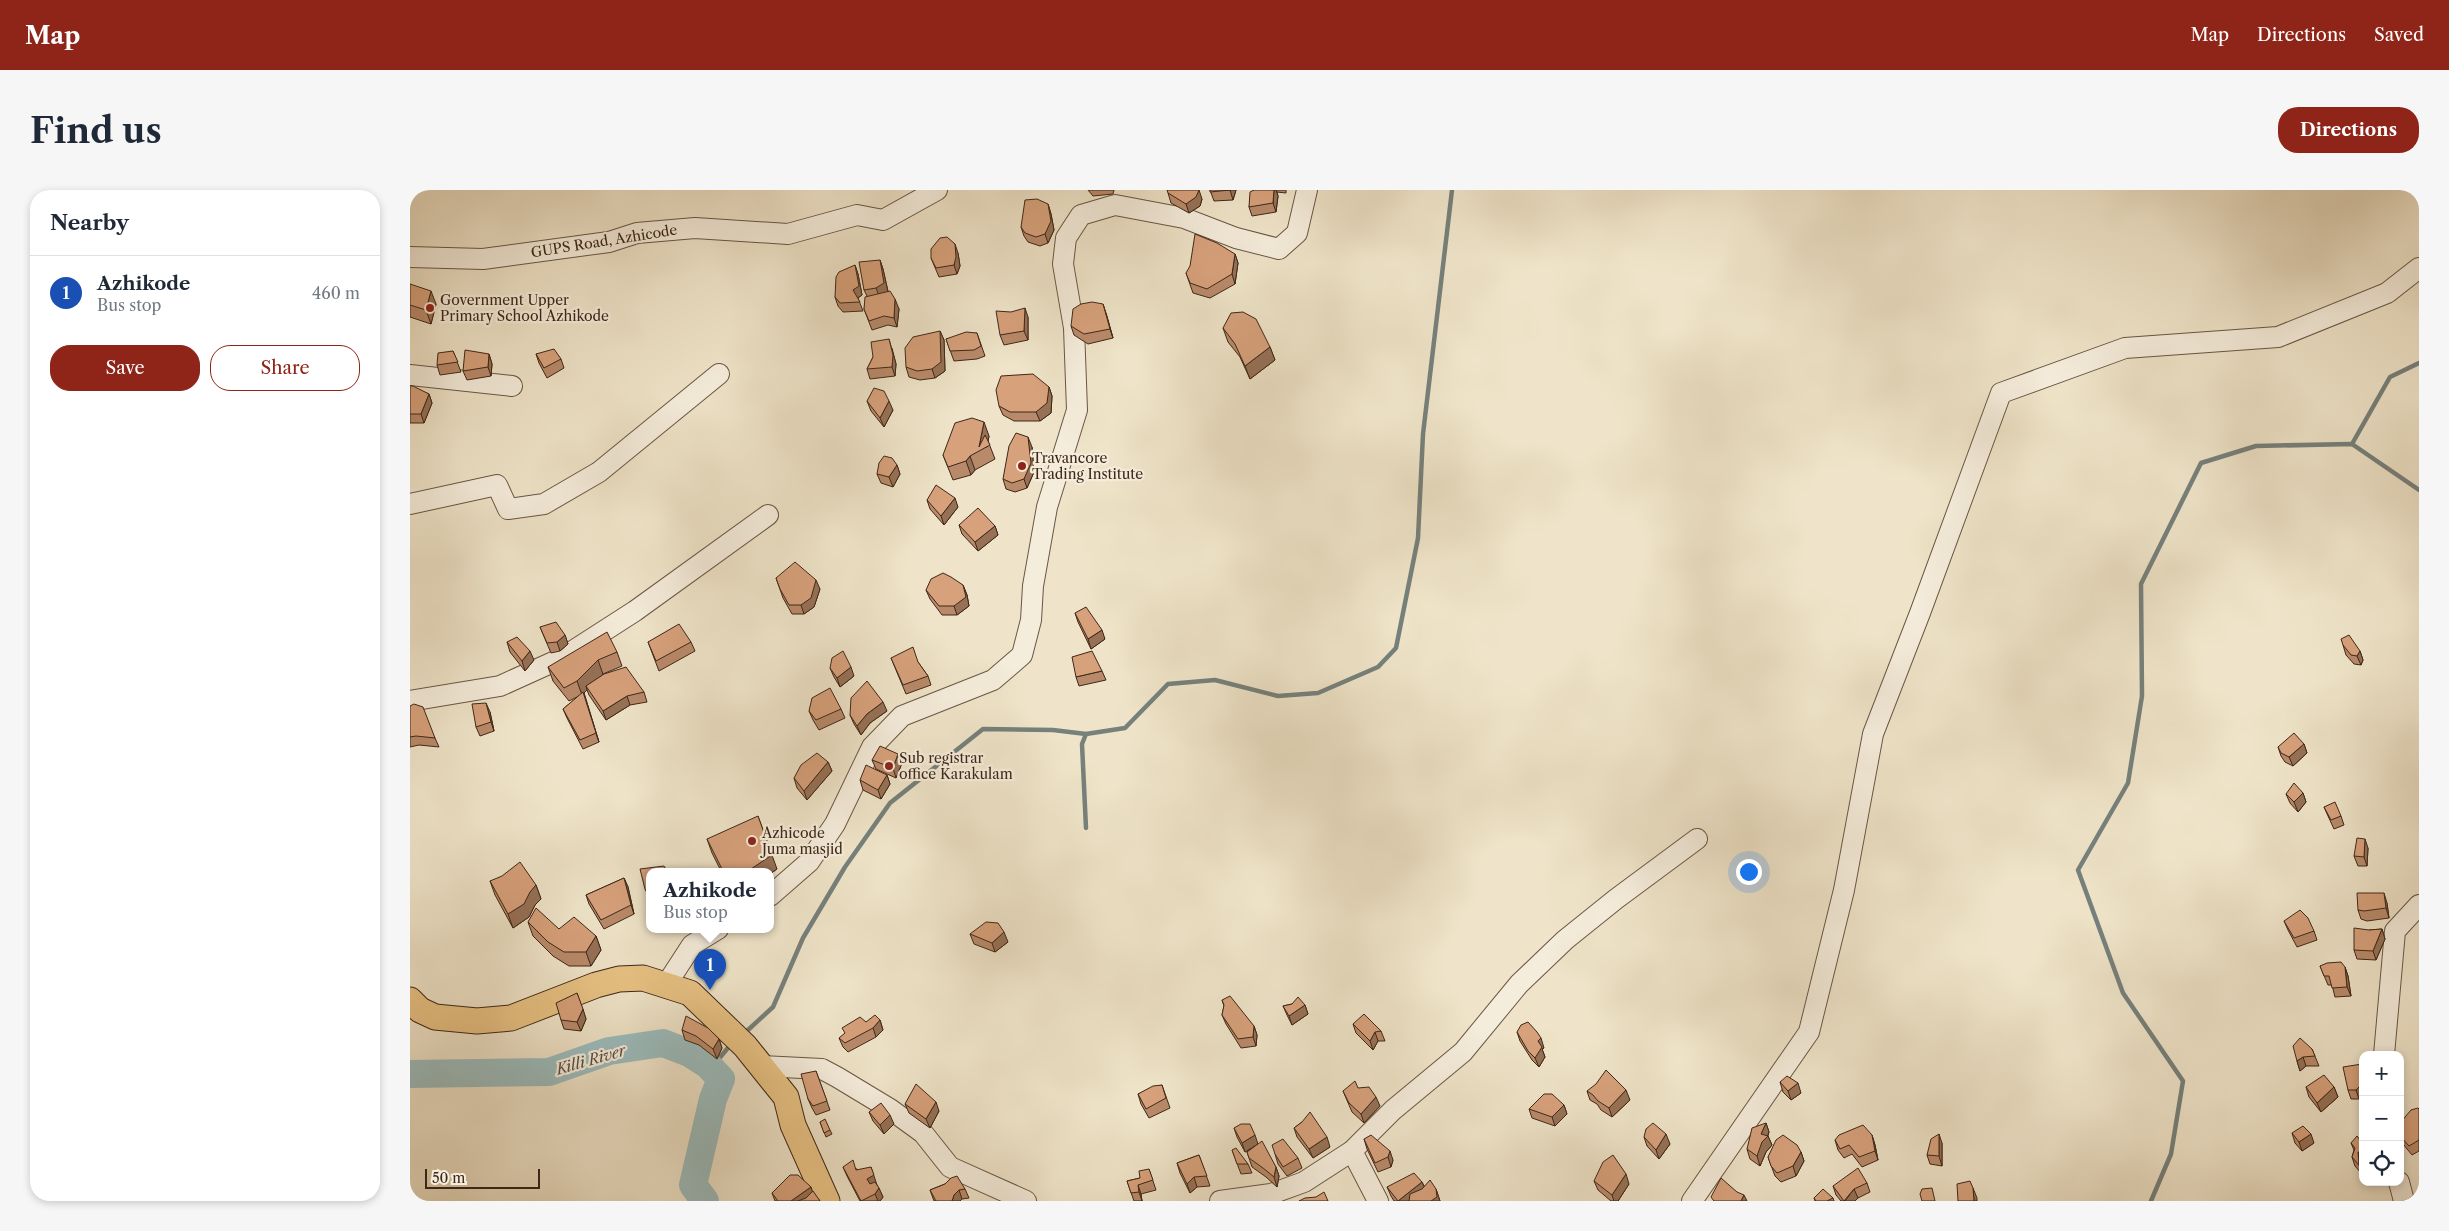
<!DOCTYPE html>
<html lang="en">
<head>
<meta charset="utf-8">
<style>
  :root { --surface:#fff; --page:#f6f6f7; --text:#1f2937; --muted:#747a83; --line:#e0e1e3; --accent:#8f2418 }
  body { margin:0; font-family:"Libre Caslon Text",serif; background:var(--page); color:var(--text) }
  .controls { position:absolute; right:15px; bottom:15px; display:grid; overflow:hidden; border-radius:10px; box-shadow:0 2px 8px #0003 }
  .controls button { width:45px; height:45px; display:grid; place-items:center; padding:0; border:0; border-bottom:1px solid var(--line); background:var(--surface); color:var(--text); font:25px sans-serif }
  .scale { position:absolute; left:15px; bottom:12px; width:115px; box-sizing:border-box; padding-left:5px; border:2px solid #3e2718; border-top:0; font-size:14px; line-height:18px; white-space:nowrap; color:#3e2718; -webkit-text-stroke:4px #f5eddc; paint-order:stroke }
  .you { position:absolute; left:1338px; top:681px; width:18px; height:18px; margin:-12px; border:4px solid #fff; border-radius:50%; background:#1a73e8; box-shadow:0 0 0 8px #1a73e833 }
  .badge { display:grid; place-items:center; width:32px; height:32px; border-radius:50%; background:var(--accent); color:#fff; font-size:16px; font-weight:700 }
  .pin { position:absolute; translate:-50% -41px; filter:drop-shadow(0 1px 2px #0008) }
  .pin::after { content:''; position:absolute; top:26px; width:18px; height:15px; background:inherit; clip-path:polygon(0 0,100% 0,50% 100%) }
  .popup { position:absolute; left:236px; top:678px; width:128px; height:65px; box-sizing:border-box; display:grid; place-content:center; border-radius:10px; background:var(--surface); filter:drop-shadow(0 1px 4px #0005); font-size:16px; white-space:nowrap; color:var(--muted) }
  .popup b { font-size:19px; color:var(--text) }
  .popup::after { content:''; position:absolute; left:50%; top:100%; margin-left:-10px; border:10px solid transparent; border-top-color:var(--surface) }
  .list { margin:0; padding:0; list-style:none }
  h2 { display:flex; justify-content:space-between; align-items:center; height:65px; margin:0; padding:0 20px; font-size:21px }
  h2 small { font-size:16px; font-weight:400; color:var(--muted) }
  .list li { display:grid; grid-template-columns:32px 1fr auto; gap:15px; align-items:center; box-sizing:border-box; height:75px; padding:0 20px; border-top:1px solid var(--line) }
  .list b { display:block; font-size:19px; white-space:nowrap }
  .list p { margin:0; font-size:16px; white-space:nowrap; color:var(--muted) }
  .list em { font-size:16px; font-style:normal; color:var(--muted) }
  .actions { display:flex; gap:10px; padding:15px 20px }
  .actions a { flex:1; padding:11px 0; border:1px solid var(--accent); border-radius:20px; text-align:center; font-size:18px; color:var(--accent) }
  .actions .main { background:var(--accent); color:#fff }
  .icon { flex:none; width:28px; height:28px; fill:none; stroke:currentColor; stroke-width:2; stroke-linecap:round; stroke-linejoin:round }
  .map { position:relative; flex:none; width:2009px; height:1011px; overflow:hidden; border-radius:20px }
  header { display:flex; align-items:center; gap:30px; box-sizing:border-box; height:70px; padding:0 25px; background:var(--accent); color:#fff }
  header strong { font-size:24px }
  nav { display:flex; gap:28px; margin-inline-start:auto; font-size:18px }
  .intro { display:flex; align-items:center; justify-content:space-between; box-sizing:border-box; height:120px; padding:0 30px }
  h1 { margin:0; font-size:35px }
  .button { padding:12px 22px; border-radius:20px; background:var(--accent); color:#fff; font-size:18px; font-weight:700 }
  main { display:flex; gap:30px; padding:0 30px }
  aside { flex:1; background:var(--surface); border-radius:20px; box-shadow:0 2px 8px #0003 }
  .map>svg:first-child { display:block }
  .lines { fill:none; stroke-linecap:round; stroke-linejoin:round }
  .stream { stroke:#76817c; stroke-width:4.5 }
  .river { stroke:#9cbdbe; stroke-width:28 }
  .minor-casing { stroke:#6a5644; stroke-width:22 }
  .major-casing { stroke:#3e2718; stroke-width:27 }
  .minor { stroke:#f5eddc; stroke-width:20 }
  .major { stroke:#e8c284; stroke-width:25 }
  .wall { fill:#b98a6a; stroke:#3e2718 }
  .shaded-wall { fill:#967156; stroke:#3e2718 }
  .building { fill:#d7a17b; stroke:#3e2718 }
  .poi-dot { fill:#8f2418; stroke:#f5eddc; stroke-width:2 }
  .labels { text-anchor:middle; stroke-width:4.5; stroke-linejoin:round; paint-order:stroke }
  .street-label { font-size:14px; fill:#3e2718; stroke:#f5eddc }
  .poi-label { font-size:14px; fill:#3e2718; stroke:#f5eddc; text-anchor:start }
  .water-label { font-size:15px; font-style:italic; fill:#564c42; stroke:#f5eddc }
</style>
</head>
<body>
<header>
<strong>Map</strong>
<nav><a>Map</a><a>Directions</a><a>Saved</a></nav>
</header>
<div class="intro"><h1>Find us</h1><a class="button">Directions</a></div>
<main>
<aside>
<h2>Nearby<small></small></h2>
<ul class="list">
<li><span class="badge" style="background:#1a4fb4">1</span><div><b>Azhikode</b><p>Bus stop</p></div><em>460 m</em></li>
</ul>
<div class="actions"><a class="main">Save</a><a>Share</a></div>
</aside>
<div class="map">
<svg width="2009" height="1011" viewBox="0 0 2009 1011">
  <rect width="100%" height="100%" fill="#efe4c9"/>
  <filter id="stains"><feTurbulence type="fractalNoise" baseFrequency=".004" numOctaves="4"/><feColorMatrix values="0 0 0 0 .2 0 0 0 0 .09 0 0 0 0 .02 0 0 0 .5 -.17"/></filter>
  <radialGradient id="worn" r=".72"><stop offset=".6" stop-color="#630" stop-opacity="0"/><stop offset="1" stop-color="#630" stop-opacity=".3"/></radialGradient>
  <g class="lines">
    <g class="stream">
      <polyline points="1942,254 1980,187 2009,173"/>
      <polyline points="676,544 715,538 758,494 805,490 868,506 908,503 968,477 986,458 1008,348 1013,244 1042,0"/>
      <polyline points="338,840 363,817 393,748 435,677 480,613 573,539 643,540 676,544 672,554 676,638"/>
      <polyline points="285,867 298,867 307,871 317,859"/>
      <polyline points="1741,1011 1761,964 1773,891 1713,803 1668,680 1718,593 1732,506 1731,394 1791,273 1846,256 1942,254 2009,300"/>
    </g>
    <polyline class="river" points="0,884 139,882 199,861 253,853 279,863 298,875 311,889 303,909 283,995 295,1011"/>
    <defs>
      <g id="minor">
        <polyline points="0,67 73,69 199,52 227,43 285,38 378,44 447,25 473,30 527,0"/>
        <polyline points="0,185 102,196"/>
        <polyline points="0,314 87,295 98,319 134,314 189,282 309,184"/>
        <polyline points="0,511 90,496 152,468 225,421 358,325"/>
        <polyline points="360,706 399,672 425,634 462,557 492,526 583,490 612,465 621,430 623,396 637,317 667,220 664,138 653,74 656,48 671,25 705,15 774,28 826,48 869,59 887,43 897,0"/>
        <polyline points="256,795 282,755 308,739"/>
        <polyline points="1974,865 1985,741 2009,715"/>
        <polyline points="351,876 412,879 427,887 480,919 513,943 540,977 616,1011"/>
        <polyline points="942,961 968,1011"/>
        <polyline points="1989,992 1994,1011"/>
        <polyline points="810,1011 861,1004 894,992 942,961 983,920 1053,862 1109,794 1155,750 1206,709 1287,649"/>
        <polyline points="1282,1011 1399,842 1434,700 1463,544 1510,423 1591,203 1715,158 1868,147 1977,103 2009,78"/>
      </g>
      <polyline id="major" points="0,810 10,820 25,827 67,831 101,828 186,795 209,789 233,788 280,803 335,856 376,907 383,935 417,1011"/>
    </defs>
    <use href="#minor" class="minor-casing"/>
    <use href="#major" class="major-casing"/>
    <use href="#minor" class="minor"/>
    <use href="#major" class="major"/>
  </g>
  <g class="wall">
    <polygon points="678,0 704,0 703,4 683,6"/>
    <polygon points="800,0 826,0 823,10 804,11"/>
    <polygon points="844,0 876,0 876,3 867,2 868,6 866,22 842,26 839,17"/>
    <polygon points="758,3 792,9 790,16 779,23 761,13"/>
    <polygon points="638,14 641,24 644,40 638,53 630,56 618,52 614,46 611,37"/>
    <polygon points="548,63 550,76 547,84 529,87 521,68"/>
    <polygon points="825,64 828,73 825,94 800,108 783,103 776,83"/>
    <polygon points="470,70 473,79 478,101 489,119 487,137 478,135 462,140 454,119 457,106 454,100"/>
    <polygon points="445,75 448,84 452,105 448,108 453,121 433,122 428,116 425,107"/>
    <polygon points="0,94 26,114 21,134 0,127"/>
    <polygon points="696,123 703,148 678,154 664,145 661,136"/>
    <polygon points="618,127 618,150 594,155 590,145"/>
    <polygon points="813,138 860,157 865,170 840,189 830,167 818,152"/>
    <polygon points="530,141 534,150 535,181 525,188 510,190 499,187 496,177"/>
    <polygon points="567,143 575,166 567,169 544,171 536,149"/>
    <polygon points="482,158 486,174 485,186 460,189 457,179 463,167"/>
    <polygon points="43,161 51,182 30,185 27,175"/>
    <polygon points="79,164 82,174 81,186 57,190 53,181"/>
    <polygon points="126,164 151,169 154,178 137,188 129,173"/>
    <polygon points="0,196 19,204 22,213 14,233 0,233"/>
    <polygon points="639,197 642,206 641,223 630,231 604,231 593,225 589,216"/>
    <polygon points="457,211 483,220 474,237 461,221"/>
    <polygon points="579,246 578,251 585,269 565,280 561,285 543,290 533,265"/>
    <polygon points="622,257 624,282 617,298 605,302 596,299 593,289"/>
    <polygon points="487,275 490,284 483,297 471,293 467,284"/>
    <polygon points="517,310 548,317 534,335 520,319"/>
    <polygon points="549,335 585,336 588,345 568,361 552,344"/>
    <polygon points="366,388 410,399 404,417 394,424 382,424 373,408"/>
    <polygon points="553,395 557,405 559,416 547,425 532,425 520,409 516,400"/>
    <polygon points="665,423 695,449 681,459 668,432"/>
    <polygon points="130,437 155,445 158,454 150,461 141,463"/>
    <polygon points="97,452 124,470 115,481 100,462"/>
    <polygon points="238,452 281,452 285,461 249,481"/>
    <polygon points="1933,455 1950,461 1953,470 1951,475 1944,474 1936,465"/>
    <polygon points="207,462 212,476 193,484 191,486 234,502 237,512 220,515 196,530 179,505 177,500 174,503 189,552 173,559 157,528 153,519 169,506 159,511 143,491 138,477"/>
    <polygon points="481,468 508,472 518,486 521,495 496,504"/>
    <polygon points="420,478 444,486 430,497 424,487"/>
    <polygon points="692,481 696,490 669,496 666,487"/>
    <polygon points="0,516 25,548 29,557 9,555 0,557"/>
    <polygon points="431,519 435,528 409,540 403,530 399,521"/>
    <polygon points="477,521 460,533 451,545 444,534 440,525"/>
    <polygon points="80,522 84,541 70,546 66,537"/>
    <polygon points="1894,554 1897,563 1883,576 1875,572 1871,566 1868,557"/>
    <polygon points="462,570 492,573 486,588 466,579"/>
    <polygon points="418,572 422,581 397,610 387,598 384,588"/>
    <polygon points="477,585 480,594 471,609 453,600 450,590"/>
    <polygon points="1893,603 1896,612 1888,622 1880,613 1876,604"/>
    <polygon points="1914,617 1931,626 1934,635 1924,639 1918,626"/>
    <polygon points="297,649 367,679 360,684 360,681 311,681 302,663"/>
    <polygon points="1958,658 1957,676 1948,676 1944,666"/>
    <polygon points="214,688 218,697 224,724 194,739 179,714 176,705"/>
    <polygon points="80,691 126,695 131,709 125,715 119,727 103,738 85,705"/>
    <polygon points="1977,713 1979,728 1957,731 1951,729 1948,720"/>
    <polygon points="1874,731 1904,741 1907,750 1887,757 1878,740"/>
    <polygon points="118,732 149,739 186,746 191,760 181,776 159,776 143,766 123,746"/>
    <polygon points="1972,739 1975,749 1966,770 1947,769 1944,760 1959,740"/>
    <polygon points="560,744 598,752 585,762 564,754"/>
    <polygon points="1910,776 1935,777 1938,786 1941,806 1925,807 1922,795 1918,795"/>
    <polygon points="167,803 176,829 171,841 154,839 151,830"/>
    <polygon points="812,810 844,836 847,845 846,856 831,858 816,834 812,825 814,816"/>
    <polygon points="882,814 895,815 898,824 882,835 877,825 873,816"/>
    <polygon points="470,830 473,840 466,847 438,862 433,857 429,848 456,832"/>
    <polygon points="943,834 971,841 975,851 968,851 963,860 946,843"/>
    <polygon points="272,840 309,849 312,858 307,869 289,855 275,850"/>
    <polygon points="1107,842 1134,858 1132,859 1135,867 1129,877 1122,870 1110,851"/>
    <polygon points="1902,859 1909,876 1896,876 1890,881 1887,871"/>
    <polygon points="1953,867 1953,906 1949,909 1941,909 1938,900 1952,874"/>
    <polygon points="406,881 420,920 406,925 402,918 398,909"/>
    <polygon points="1370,892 1391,903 1381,910 1373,902"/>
    <polygon points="752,895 760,918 739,928 731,914 728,904"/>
    <polygon points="1896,897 1924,897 1928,907 1911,922 1899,907"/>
    <polygon points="948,898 970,916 954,933 942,922 933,901"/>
    <polygon points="1177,901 1220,910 1202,927 1191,920 1187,914 1180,910"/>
    <polygon points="495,914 529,921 520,938 499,923"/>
    <polygon points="1154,915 1157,924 1145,936 1122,928 1119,919"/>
    <polygon points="2009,919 2009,961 2002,965 1993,954 1990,947 1990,933"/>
    <polygon points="459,922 484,934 474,944 463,931"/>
    <polygon points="410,932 420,940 422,944 416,947"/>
    <polygon points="892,932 920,957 903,968 887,947 884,938"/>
    <polygon points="1356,933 1359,942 1358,946 1362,955 1356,962 1350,976 1340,969 1337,959"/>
    <polygon points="824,938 848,954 866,977 869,986 867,997 856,987 842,977 837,962 842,958 835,962 827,947"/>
    <polygon points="1882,943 1904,953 1892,961 1885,953"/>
    <polygon points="1462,945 1465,955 1468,970 1452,977 1442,964 1434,968 1428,960 1425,950"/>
    <polygon points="1234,947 1260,954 1249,969 1237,956"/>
    <polygon points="954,949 983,970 981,977 968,982 957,959"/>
    <polygon points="1532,953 1532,976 1520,974 1517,965"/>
    <polygon points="1941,953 1953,954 1953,972 1951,972 1952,984 1945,976 1942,967 1944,960"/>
    <polygon points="822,960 838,974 842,983 831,984"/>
    <polygon points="1391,962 1394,971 1386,986 1371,992 1365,986 1358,967"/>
    <polygon points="865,964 888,968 892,978 877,986 868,974"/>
    <polygon points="789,965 800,996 787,997 780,1003 770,983 767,973"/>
    <polygon points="433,977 447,979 467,995 473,1007 470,1011 450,1011 437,986"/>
    <polygon points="739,979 746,1000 731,1004 732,1011 724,1011 717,991 730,988"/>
    <polygon points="1184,991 1219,994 1208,1011 1201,1011 1188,1000"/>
    <polygon points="1012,992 1014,996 1026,999 1030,1011 984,1011 981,1006 977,997"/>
    <polygon points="1457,993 1460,1002 1448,1008 1445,1011 1431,1011 1426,1005 1423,996"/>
    <polygon points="535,994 555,999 559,1008 552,1009 550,1011 524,1011 520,1000"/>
    <polygon points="401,997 402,1001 410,1011 365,1011 362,1003"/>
    <polygon points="1404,1008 1423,1008 1424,1011 1405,1011"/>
  </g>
  <g class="shaded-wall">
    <polygon points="789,0 792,9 790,16 779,23 776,14"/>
    <polygon points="820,0 826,0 823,10"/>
    <polygon points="864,0 866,0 868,6 866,22 863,13"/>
    <polygon points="638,14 641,24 644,40 638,53 635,44"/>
    <polygon points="545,54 548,63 550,76 547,84 544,75"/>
    <polygon points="825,64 828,73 825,94 822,84"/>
    <polygon points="470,70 473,79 478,102 470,108 466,98"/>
    <polygon points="445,75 448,84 452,105 446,109 443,100"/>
    <polygon points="21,101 26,114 21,134 16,120"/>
    <polygon points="485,109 489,119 487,137 484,128"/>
    <polygon points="693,114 696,123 703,148 700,139"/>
    <polygon points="615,118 618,127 618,150 614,141"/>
    <polygon points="530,141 534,150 535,181 525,188 522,179"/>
    <polygon points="479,149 486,174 485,186 482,177"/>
    <polygon points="860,157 865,170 840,189 835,176"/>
    <polygon points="79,164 82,174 81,186 78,177"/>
    <polygon points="639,197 642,206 641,223 630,231 626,222"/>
    <polygon points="19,204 22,213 14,233 11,224"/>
    <polygon points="479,211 483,220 474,237 470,228"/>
    <polygon points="574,232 579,246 577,257 569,257"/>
    <polygon points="618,247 622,257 624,282 617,298 614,289"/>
    <polygon points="560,266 565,280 561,285 556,271"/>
    <polygon points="487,275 490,284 483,297 479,287"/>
    <polygon points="545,308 548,317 534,335 531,326"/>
    <polygon points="585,336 588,345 568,361 565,352"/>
    <polygon points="406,390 410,399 404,417 394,424 391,415"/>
    <polygon points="553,395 557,405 559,416 547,425 544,416"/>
    <polygon points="692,440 695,449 681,459 678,449"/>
    <polygon points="155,445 158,454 150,461 147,452"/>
    <polygon points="120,461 124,470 115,481 112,471"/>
    <polygon points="1950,461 1953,470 1951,475 1947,466"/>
    <polygon points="188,470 193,484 178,499 176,496 177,500 174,503 189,552 167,491"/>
    <polygon points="441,477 444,486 430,497 427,488"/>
    <polygon points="217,506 220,515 196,530 193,521"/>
    <polygon points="473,512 477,521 460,533 451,545 447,536 457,524"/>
    <polygon points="76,513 80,522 84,541 81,532"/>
    <polygon points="1894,554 1897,563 1883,576 1879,567"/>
    <polygon points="488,564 492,573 486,588 483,578"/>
    <polygon points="418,572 422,581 397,610 394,601"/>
    <polygon points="477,585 480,594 471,609 468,600"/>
    <polygon points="1893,603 1896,612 1888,622 1884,612"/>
    <polygon points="348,626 367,679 360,684 360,681 338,681"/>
    <polygon points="1955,649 1958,658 1957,676 1954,667"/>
    <polygon points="214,688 218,697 224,724 221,715"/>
    <polygon points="126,695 131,709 125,715 119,727 103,738 98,724"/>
    <polygon points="1974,703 1977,713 1979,728 1976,718"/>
    <polygon points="1972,739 1975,749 1966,770 1963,761"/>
    <polygon points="594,742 598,752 585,762 582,753"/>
    <polygon points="186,746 191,760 181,776 176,762"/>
    <polygon points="1935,777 1938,786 1941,806 1937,797"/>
    <polygon points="895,815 898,824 882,835 879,826"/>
    <polygon points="173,819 176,829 171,841 167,832"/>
    <polygon points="470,830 473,840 466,847 463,838"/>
    <polygon points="844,836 847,845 846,856 843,847"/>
    <polygon points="965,842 968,851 963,860 960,851"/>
    <polygon points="1131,848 1134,858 1132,859 1135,867 1129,877 1125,868 1128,851"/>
    <polygon points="309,849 312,858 307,869 303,859"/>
    <polygon points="1893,867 1896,876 1890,881 1887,871"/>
    <polygon points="1388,893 1391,903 1381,910 1378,901"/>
    <polygon points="1953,893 1953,906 1949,909 1946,900"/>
    <polygon points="1924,897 1928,907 1911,922 1907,913"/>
    <polygon points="1216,900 1220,910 1202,927 1199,918"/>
    <polygon points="966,907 970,916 954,933 951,924"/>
    <polygon points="526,912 529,921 520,938 516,929"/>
    <polygon points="1154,915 1157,924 1145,936 1142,927"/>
    <polygon points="480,925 484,934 474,944 470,935"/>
    <polygon points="1356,933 1359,942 1357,947 1358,946 1362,955 1356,962 1350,976 1347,966 1351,944"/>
    <polygon points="1256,944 1260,954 1249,969 1246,960"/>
    <polygon points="1529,944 1532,953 1532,976 1529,966"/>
    <polygon points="1901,944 1904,953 1892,961 1889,952"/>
    <polygon points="845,945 848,954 835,962 832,953"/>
    <polygon points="1462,945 1465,955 1468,970 1465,961"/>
    <polygon points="917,947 920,957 903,968 899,959"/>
    <polygon points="980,961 983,970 981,977 978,967"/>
    <polygon points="1391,962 1394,971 1386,986 1383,976"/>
    <polygon points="1948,962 1951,972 1952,984 1949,975"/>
    <polygon points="461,977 467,995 461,999 457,989"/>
    <polygon points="866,977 869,986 867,997 864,987"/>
    <polygon points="1216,984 1219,994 1208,1011 1204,1011 1202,1005"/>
    <polygon points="784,987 787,997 780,1003 777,994"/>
    <polygon points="1012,992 1016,1001 1003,1011 988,1011"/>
    <polygon points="728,995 731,1004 732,1011 729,1002"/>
    <polygon points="401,997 404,1007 398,1011 381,1011"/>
    <polygon points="469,998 473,1007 470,1011 468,1011 465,1004"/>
    <polygon points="1563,998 1567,1008 1567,1011 1564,1011"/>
    <polygon points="1026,999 1030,1011 1021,1011"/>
    <polygon points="1444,999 1448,1008 1445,1011 1435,1011"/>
    <polygon points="549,1000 552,1009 550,1011 542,1011 544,1005"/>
    <polygon points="1334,1005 1337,1011 1331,1011"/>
  </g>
  <g class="building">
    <polygon points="757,0 789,0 786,7 776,14 758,3"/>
    <polygon points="800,0 820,0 800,2"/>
    <polygon points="844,0 864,0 863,13 839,17 840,2"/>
    <polygon points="627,9 638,14 641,31 635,44 626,47 615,43 611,37 615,10"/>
    <polygon points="785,44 807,53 825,64 822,84 797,99 780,93 776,83 780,76"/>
    <polygon points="537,47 545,54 546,67 544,75 526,78 521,68 521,59 530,48"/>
    <polygon points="470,70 474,93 466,98 454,100 449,72"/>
    <polygon points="445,75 449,96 443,100 450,112 430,113 425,107 426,87 429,82"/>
    <polygon points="0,94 21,101 16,120 0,115"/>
    <polygon points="480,101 485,109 484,128 474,126 459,131 454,119 455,107"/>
    <polygon points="682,112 693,114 700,139 674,144 661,136 663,119 671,114"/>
    <polygon points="615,118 614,141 590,145 586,121 601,122"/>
    <polygon points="833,122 846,129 860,157 835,176 825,154 813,138 821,123"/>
    <polygon points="530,141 531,172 522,179 507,181 496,177 495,158 503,147"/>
    <polygon points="556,142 567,143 571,156 564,160 540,161 536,149"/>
    <polygon points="479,149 483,165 482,177 457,179 463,167 461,152"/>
    <polygon points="144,159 151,169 134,178 126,164"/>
    <polygon points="55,160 79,164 78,177 53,181"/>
    <polygon points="43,161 48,172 27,175 28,163"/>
    <polygon points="623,184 639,197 637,213 626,222 600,222 589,216 586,200 591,186"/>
    <polygon points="0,196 3,196 19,204 11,224 0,224"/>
    <polygon points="464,198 474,201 479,211 470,228 457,211"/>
    <polygon points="562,228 574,232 569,257 575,245 580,255 560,266 556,271 538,277 533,265 545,233"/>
    <polygon points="606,243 618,247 621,273 614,289 602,293 593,289 599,256"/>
    <polygon points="474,266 482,268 487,275 479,287 467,284 469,273"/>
    <polygon points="526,295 545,308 531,326 517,310"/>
    <polygon points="568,318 585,336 565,352 549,335"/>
    <polygon points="385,372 406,390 401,408 391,415 379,415 370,399 366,388"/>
    <polygon points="533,383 541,387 553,395 556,407 544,416 529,416 516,400 521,389"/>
    <polygon points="676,417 692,440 678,449 665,423"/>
    <polygon points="146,432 155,445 147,452 137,453 130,437"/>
    <polygon points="269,434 281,452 246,471 238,452"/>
    <polygon points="197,442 207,462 188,470 167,491 154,498 138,477"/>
    <polygon points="1939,445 1950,461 1947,466 1941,465 1933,455 1931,449"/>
    <polygon points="107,447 120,461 112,471 97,452"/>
    <polygon points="503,457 508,472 518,486 493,495 481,468"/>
    <polygon points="433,461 441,477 427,488 420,478 422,468"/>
    <polygon points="682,461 692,481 666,487 662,467"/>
    <polygon points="216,477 234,502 217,506 193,521 176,496 194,484"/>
    <polygon points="457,491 473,512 457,524 447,536 440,525 441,508"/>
    <polygon points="420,498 431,519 406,530 399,521 402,508"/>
    <polygon points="173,502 186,543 170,550 153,519"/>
    <polygon points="76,513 81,532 66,537 62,514"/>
    <polygon points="4,514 13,517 25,548 6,546 0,547 0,516"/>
    <polygon points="1884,543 1894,554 1879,567 1871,563 1868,557"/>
    <polygon points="470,556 488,564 483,578 462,570"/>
    <polygon points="407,563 418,572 394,601 384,588 391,575"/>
    <polygon points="456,575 477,585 468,600 450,590"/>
    <polygon points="1884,593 1893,603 1884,612 1876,604"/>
    <polygon points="1925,612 1931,626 1921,630 1914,617"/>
    <polygon points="348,626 362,665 338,681 313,681 297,649"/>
    <polygon points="1947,648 1955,649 1954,667 1944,666"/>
    <polygon points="110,672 126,695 120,702 114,714 98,724 80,691 92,686"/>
    <polygon points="254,676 257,681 240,681 240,709 235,699 230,679"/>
    <polygon points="214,688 221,715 191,730 176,705"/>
    <polygon points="1947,703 1974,703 1976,718 1954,721 1948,720"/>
    <polygon points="126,718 149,739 164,727 186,746 176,762 154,762 138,752 118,732"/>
    <polygon points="1890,720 1898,728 1904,741 1884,748 1874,731"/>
    <polygon points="576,732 588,733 594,742 582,753 560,744"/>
    <polygon points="1944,738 1959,740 1972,739 1963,761 1944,760"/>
    <polygon points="1931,772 1935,777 1937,797 1922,798 1919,786 1914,786 1910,776 1917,773"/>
    <polygon points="167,803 173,819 167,832 151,830 146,813"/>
    <polygon points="820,806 844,836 843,847 828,849 812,825 814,815 812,810"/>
    <polygon points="888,807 895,815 879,826 873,816 882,814"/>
    <polygon points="954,824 971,841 965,842 960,851 943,834"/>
    <polygon points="465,825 470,830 463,838 435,853 429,848 435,843 432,838 450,827 456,832"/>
    <polygon points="276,826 298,838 309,849 303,859 286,846 272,840"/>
    <polygon points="1118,832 1127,842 1131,848 1128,851 1132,857 1125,868 1118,861 1107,842 1111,835"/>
    <polygon points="1890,848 1902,859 1905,866 1893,867 1887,871 1883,856"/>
    <polygon points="1952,867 1953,893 1946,900 1938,900 1933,877 1952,874"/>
    <polygon points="1196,880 1216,900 1199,918 1188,911 1183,905 1177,901 1186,894"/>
    <polygon points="406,881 417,911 403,916 398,909 391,884"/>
    <polygon points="1914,885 1924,897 1907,913 1896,897"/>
    <polygon points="1377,886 1388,893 1378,901 1370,892"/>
    <polygon points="945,891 948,898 959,897 966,907 951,924 939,913 933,901"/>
    <polygon points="506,894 526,912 516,929 495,914"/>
    <polygon points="752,895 756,908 736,919 728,904 743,896"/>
    <polygon points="1134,904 1142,904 1154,915 1142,927 1119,919"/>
    <polygon points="471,913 480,925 470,935 459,922"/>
    <polygon points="2008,918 2009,919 2009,950 1999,956 1990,946 1990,944 1994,941 1990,938 1990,933 2001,920"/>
    <polygon points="900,922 917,947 899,959 884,938 892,932"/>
    <polygon points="415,929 420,940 414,943 410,932"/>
    <polygon points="1243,933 1256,944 1246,960 1234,947 1236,939"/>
    <polygon points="1356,933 1351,944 1358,946 1352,952 1347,966 1337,959 1342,938"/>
    <polygon points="831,934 840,934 845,945 832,953 824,938"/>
    <polygon points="1453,935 1462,945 1465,961 1449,967 1439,955 1430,959 1425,950 1429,945"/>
    <polygon points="1893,936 1901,944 1889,952 1882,943"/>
    <polygon points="1529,944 1529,966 1517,965 1521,949"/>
    <polygon points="961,945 980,961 978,967 965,973 954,949"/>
    <polygon points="1373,945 1387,955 1391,962 1383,976 1367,983 1361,976 1358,967 1366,950"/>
    <polygon points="1947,946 1953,954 1953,964 1948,962 1949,975 1942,967 1945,958 1941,953"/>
    <polygon points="873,949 888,968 873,977 865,964 862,955"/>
    <polygon points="852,951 866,977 864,987 853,978 839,968 837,962"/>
    <polygon points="826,958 838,974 827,974 822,960"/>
    <polygon points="789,965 797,986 784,987 777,994 767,973"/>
    <polygon points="1203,965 1216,984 1202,1005 1184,991 1193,972"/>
    <polygon points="443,970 446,980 461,977 464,985 457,989 460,994 465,992 469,998 465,1004 451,1011 433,977"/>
    <polygon points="1448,978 1457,993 1444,999 1434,1011 1423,996"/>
    <polygon points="739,979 743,990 728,995 729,1002 721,1003 717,991 730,988 729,981"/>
    <polygon points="1004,983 1012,992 988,1011 977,997"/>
    <polygon points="380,985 388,985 401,997 381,1011 368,1011 362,1003"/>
    <polygon points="547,986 555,999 549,1000 544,1005 542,1011 526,1011 520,1000 535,994 541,988"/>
    <polygon points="1311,988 1327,1002 1334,1005 1331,1011 1304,1011 1301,1007"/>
    <polygon points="1020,990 1026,999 1027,1007 1021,1011 999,1011 1000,1004 1012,999"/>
    <polygon points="1560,991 1563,998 1564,1011 1548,1011 1547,994"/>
    <polygon points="1522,998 1525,1011 1512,1011 1510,1004 1512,999"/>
    <polygon points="1413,999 1423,1008 1417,1011 1406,1011 1404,1008"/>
    <polygon points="403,1001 410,1011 388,1011 396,1008"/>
    <polygon points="914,1002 918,1011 889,1011 895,1008 906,1007"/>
  </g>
  <g class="poi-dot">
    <circle cx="20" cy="118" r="5"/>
    <circle cx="612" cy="276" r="5"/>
    <circle cx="479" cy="576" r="5"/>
    <circle cx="342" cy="651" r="5"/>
  </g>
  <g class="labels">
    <g class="street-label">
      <text transform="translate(194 51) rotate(-9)" y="5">GUPS Road, Azhicode</text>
    </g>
    <g class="poi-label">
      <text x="30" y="115">Government Upper<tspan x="30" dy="16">Primary School Azhikode</tspan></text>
      <text x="622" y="273">Travancore<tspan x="622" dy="16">Trading Institute</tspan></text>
      <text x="489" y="573">Sub registrar<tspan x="489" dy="16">office Karakulam</tspan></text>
      <text x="352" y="648">Azhicode<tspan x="352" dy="16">Juma masjid</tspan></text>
    </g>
    <g class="water-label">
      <text transform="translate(181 870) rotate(-16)" y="5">Killi River</text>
    </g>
  </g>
  <rect width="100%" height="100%" filter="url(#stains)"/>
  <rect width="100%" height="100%" fill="url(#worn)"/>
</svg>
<div class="controls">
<button>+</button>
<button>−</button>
<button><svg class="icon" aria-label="locate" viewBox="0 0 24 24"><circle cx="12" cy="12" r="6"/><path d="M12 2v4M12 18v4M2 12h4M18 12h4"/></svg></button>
</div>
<div class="scale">50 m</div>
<div class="you"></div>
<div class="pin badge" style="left:300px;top:800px;background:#1a4fb4">1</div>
<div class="popup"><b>Azhikode</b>Bus stop</div>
</div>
</main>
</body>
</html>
